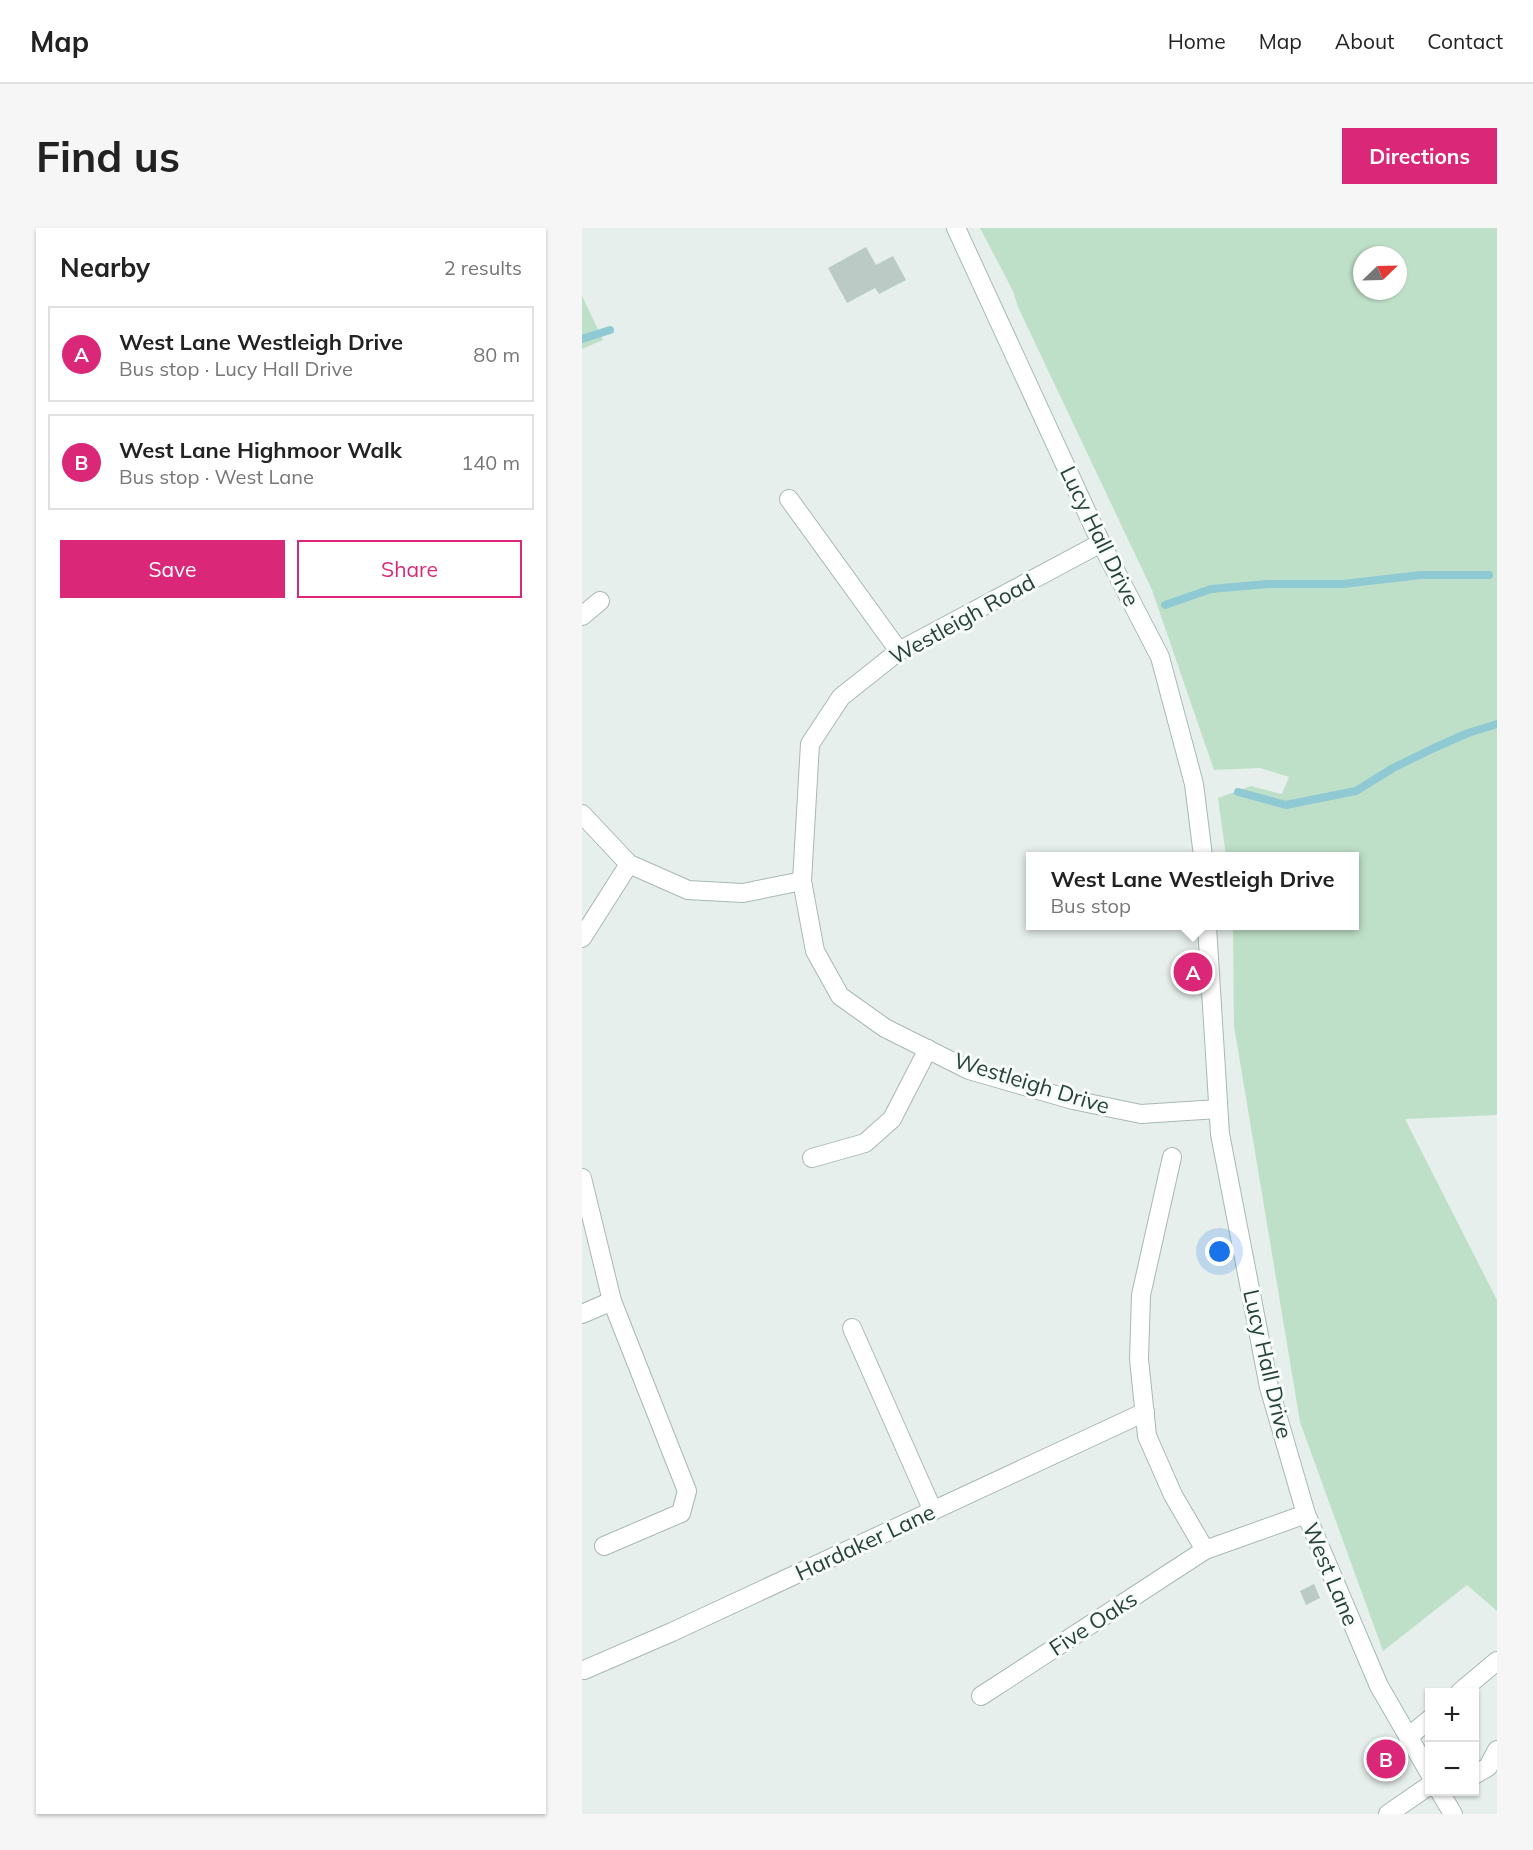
<!DOCTYPE html>
<html lang="en">
<head>
<meta charset="utf-8">
<style>
  :root { --surface:#fff; --page:#f6f6f6; --text:#222; --muted:#767676; --line:#e0e0e0; --accent:#db2777 }
  body { margin:0; font-family:Mulish,sans-serif; background:var(--page); color:var(--text) }
  .controls { position:absolute; right:18px; bottom:18px; display:grid; overflow:hidden; border-radius:0px; box-shadow:0 2px 4px #0004 }
  .controls button { width:54px; height:54px; display:grid; place-items:center; padding:0; border:0; border-bottom:2px solid var(--line); background:var(--surface); color:var(--text); font:30px sans-serif }
  .compass { position:absolute; left:771px; top:18px; width:54px; height:54px; border-radius:50%; background:var(--surface); box-shadow:0 2px 4px #0004; rotate:67deg }
  .you { position:absolute; left:638px; top:1024px; width:21px; height:21px; margin:-15px; border:4px solid #fff; border-radius:50%; background:#1a73e8; box-shadow:0 0 0 9px #1a73e833 }
  .badge { display:grid; place-items:center; width:39px; height:39px; border-radius:50%; background:var(--accent); color:#fff; font-size:20px; font-weight:700 }
  .pin { position:absolute; translate:-50% -50%; border:3px solid #fff; box-shadow:0 2px 6px #0006 }
  .popup { position:absolute; left:444px; top:624px; width:333px; height:78px; box-sizing:border-box; display:grid; place-content:center; border-radius:0px; background:var(--surface); filter:drop-shadow(0 2px 4px #0005); font-size:20px; white-space:nowrap; color:var(--muted) }
  .popup b { font-size:22px; color:var(--text) }
  .popup::after { content:''; position:absolute; left:50%; top:100%; margin-left:-12px; border:12px solid transparent; border-top-color:var(--surface) }
  .list { margin:0; padding:0; list-style:none }
  h2 { display:flex; justify-content:space-between; align-items:center; height:78px; margin:0; padding:0 24px; font-size:26px }
  h2 small { font-size:20px; font-weight:400; color:var(--muted) }
  .list li { display:grid; grid-template-columns:39px 1fr auto; gap:18px; align-items:center; box-sizing:border-box; height:96px; margin:0 12px 12px; padding:0 12px; border:2px solid var(--line); border-radius:0px }
  .list b { display:block; font-size:22px; white-space:nowrap }
  .list p { margin:0; font-size:20px; white-space:nowrap; color:var(--muted) }
  .list em { font-size:20px; font-style:normal; color:var(--muted) }
  .actions { display:flex; gap:12px; padding:18px 24px }
  .actions a { flex:1; padding:14px 0; border:2px solid var(--accent); border-radius:0px; text-align:center; font-size:21px; color:var(--accent) }
  .actions .main { background:var(--accent); color:#fff }
  .map { position:relative; flex:none; width:915px; height:1586px; overflow:hidden; border-radius:0px }
  header { display:flex; align-items:center; gap:36px; box-sizing:border-box; height:84px; padding:0 30px; background:var(--surface); border-bottom:2px solid var(--line) }
  header strong { font-size:28px }
  nav { display:flex; gap:33px; margin-inline-start:auto; font-size:21px }
  .intro { display:flex; align-items:center; justify-content:space-between; box-sizing:border-box; height:144px; padding:0 36px }
  h1 { margin:0; font-size:42px }
  .button { padding:15px 27px; border-radius:0px; background:var(--accent); color:#fff; font-size:21px; font-weight:700 }
  main { display:flex; gap:36px; padding:0 36px }
  aside { flex:1; background:var(--surface); border-radius:0px; box-shadow:0 2px 4px #0004 }
  .map>svg:first-child { display:block }
  .green { fill:#bfe0c8; fill-rule:evenodd }
  .lines { fill:none; stroke-linecap:round; stroke-linejoin:round }
  .stream { stroke:#8ec9d4; stroke-width:8 }
  .building { fill:#bbcac4 }
  .street-casing { stroke:#a8b8b2; stroke-width:20 }
  .secondary-casing { stroke:#a4bbb3; stroke-width:20 }
  .street { stroke:#fff; stroke-width:18 }
  .secondary { stroke:#fff; stroke-width:18 }
  .labels { text-anchor:middle; stroke-width:6; stroke-linejoin:round; paint-order:stroke }
  .street-label { font-size:22px; fill:#24423a; stroke:#f7fbf9 }
</style>
</head>
<body>
<header>
<strong>Map</strong>
<nav><a>Home</a><a>Map</a><a>About</a><a>Contact</a></nav>
</header>
<div class="intro"><h1>Find us</h1><a class="button">Directions</a></div>
<main>
<aside>
<h2>Nearby<small>2 results</small></h2>
<ul class="list">
<li><span class="badge">A</span><div><b>West Lane Westleigh Drive</b><p>Bus stop · Lucy Hall Drive</p></div><em>80 m</em></li>
<li><span class="badge">B</span><div><b>West Lane Highmoor Walk</b><p>Bus stop · West Lane</p></div><em>140 m</em></li>
</ul>
<div class="actions"><a class="main">Save</a><a>Share</a></div>
</aside>
<div class="map">
<svg width="915" height="1586" viewBox="0 0 915 1586">
  <rect width="100%" height="100%" fill="#e6efeb"/>
  <g class="green">
    <path d="M 398,0 L 915,0 L 915,887 L 823,891 L 915,1072 L 915,1383 L 885,1357 L 801,1423 L 718,1194 L 652,798 L 651,698 L 773,698 L 773,628 L 644,628 L 636,570 L 669,558 L 700,566 L 707,549 L 678,540 L 632,542 L 570,362 L 436,79 L 431,63 ZM 780,27 L 816,27 L 816,63 L 780,63 Z"/>
    <polygon points="0,68 21,112 0,121"/>
  </g>
  <g class="lines">
    <g class="stream">
      <polyline points="0,111 28,102"/>
      <polyline points="583,377 629,361 686,356 761,356 839,347 907,347"/>
      <polyline points="656,564 704,577 774,563 811,540 852,520 886,505 915,496"/>
    </g>
  </g>
  <g class="building">
    <polygon points="284,19 294,37 311,28 324,52 297,66 293,60 265,75 246,40"/>
    <polygon points="732,1356 738,1370 724,1377 718,1363"/>
  </g>
  <g class="lines">
    <defs>
      <g id="street">
        <polyline points="207,271 317,423"/>
        <polyline points="519,315 317,423 259,469 228,516 220,653 233,723 258,768 303,800 387,842 491,872 559,886 636,881"/>
        <polyline points="0,388 18,373"/>
        <polyline points="0,586 47,636 106,662 161,665 220,653"/>
        <polyline points="0,710 47,636"/>
        <polyline points="590,929 559,1067 557,1131 565,1208 591,1267 623,1322 724,1286"/>
        <polyline points="230,930 283,915 310,891 346,821"/>
        <polyline points="0,950 30,1073 105,1263 99,1285 22,1318"/>
        <polyline points="0,1086 30,1073"/>
        <polyline points="270,1100 351,1283"/>
        <polyline points="2,1442 90,1404 563,1184"/>
        <polyline points="878,1464 915,1433"/>
        <polyline points="399,1468 623,1322"/>
        <polyline points="826,1509 848,1491"/>
        <polyline points="892,1547 906,1539 915,1522"/>
        <polyline points="806,1586 848,1557"/>
      </g>
      <g id="secondary">
        <polyline points="374,0 519,315 578,429 612,556 621,628"/>
        <polyline points="625,698 638,906 687,1159 724,1286 797,1458 848,1546"/>
        <polyline points="858,1564 871,1586"/>
      </g>
    </defs>
    <use href="#street" class="street-casing"/>
    <use href="#secondary" class="secondary-casing"/>
    <use href="#street" class="street"/>
    <use href="#secondary" class="secondary"/>
  </g>
  <g class="labels">
    <g class="street-label">
      <text transform="translate(518 308) rotate(64)" y="8">Lucy Hall Drive</text>
      <text transform="translate(380 391) rotate(-29)" y="8">Westleigh Road</text>
      <text transform="translate(450 855) rotate(17)" y="8">Westleigh Drive</text>
      <text transform="translate(686 1136) rotate(77)" y="8">Lucy Hall Drive</text>
      <text transform="translate(283 1314) rotate(-25)" y="8">Hardaker Lane</text>
      <text transform="translate(749 1346) rotate(67)" y="8">West Lane</text>
      <text transform="translate(511 1395) rotate(-33)" y="8">Five Oaks</text>
    </g>
  </g>
</svg>
<div class="controls">
<button>+</button>
<button>−</button>
</div>
<svg class="compass" viewBox="-18 -18 36 36"><path d="M0-13l5 13h-10z" fill="#e53935"/><path d="M0 13l5-13h-10z" fill="#767676"/></svg>
<div class="you"></div>
<div class="pin badge" style="left:611px;top:744px">A</div>
<div class="popup"><b>West Lane Westleigh Drive</b>Bus stop</div>
<div class="pin badge" style="left:804px;top:1531px">B</div>
</div>
</main>
</body>
</html>
